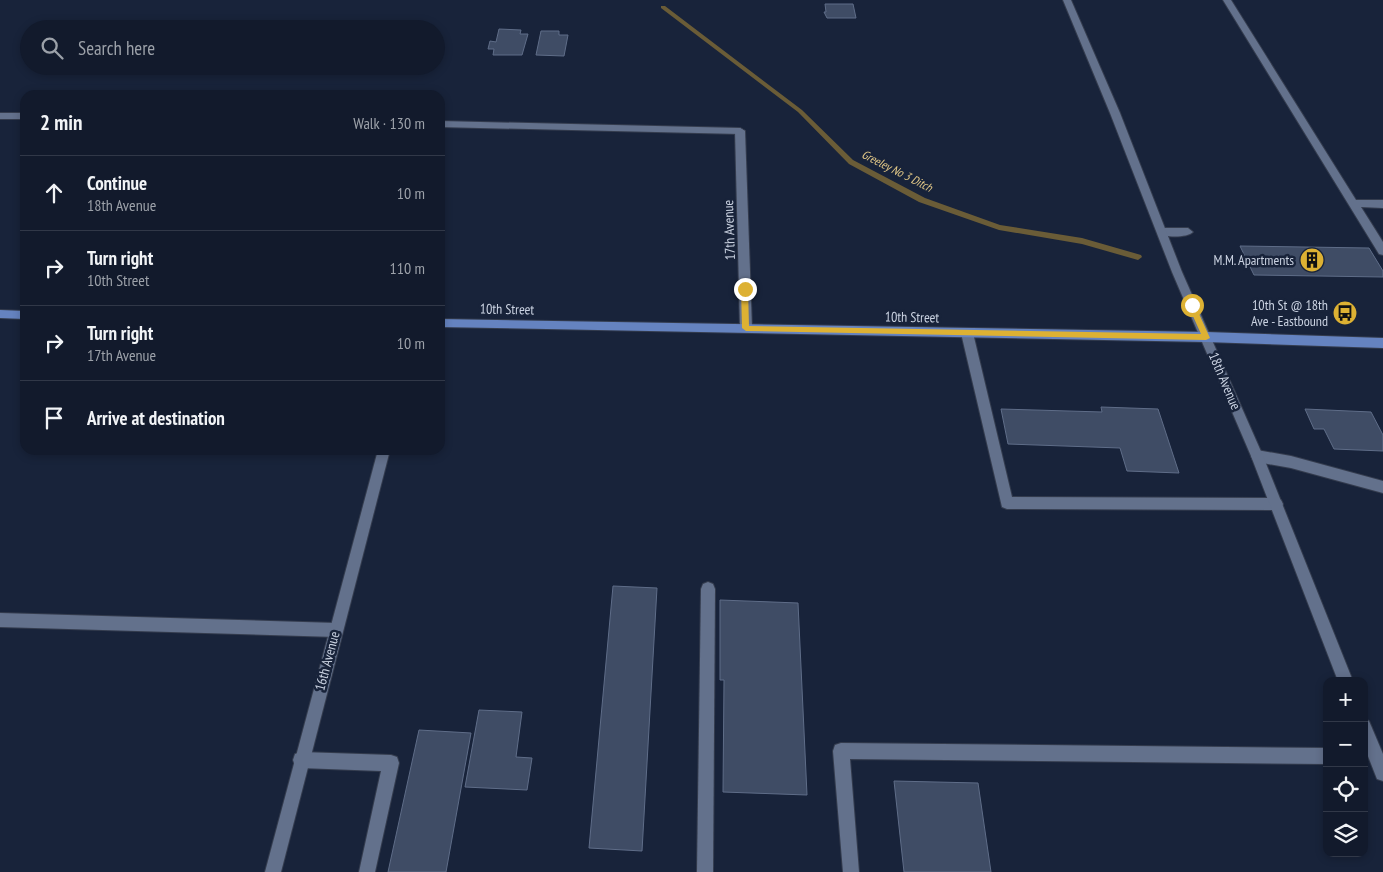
<!DOCTYPE html>
<html lang="en">
<head>
<meta charset="utf-8">
<style>
  :root { --surface:#121a2c; --page:#1f2738; --text:#f1f3f6; --muted:#9ca1a9; --line:#313848 }
  body { margin:0; font-family:"PT Sans Narrow",sans-serif; background:var(--page); color:var(--text) }
  .controls { position:absolute; right:15px; bottom:15px; display:grid; overflow:hidden; border-radius:10px; box-shadow:0 2px 8px #0003 }
  .controls button { width:45px; height:45px; display:grid; place-items:center; padding:0; border:0; border-bottom:1px solid var(--line); background:var(--surface); color:var(--text); font:25px sans-serif }
  .stop { position:absolute; width:15px; height:15px; margin:-11px; border:4px solid #ddb133; border-radius:50%; background:#fff }
  .stop.end { background:#ddb133; border-color:#fff; box-shadow:0 1px 5px #0008 }
  .list { margin:0; padding:0; list-style:none }
  h2 { display:flex; justify-content:space-between; align-items:center; height:65px; margin:0; padding:0 20px; font-size:21px }
  h2 small { font-size:16px; font-weight:400; color:var(--muted) }
  .list li { display:grid; grid-template-columns:32px 1fr auto; gap:15px; align-items:center; box-sizing:border-box; height:75px; padding:0 20px; border-top:1px solid var(--line) }
  .list b { display:block; font-size:19px; white-space:nowrap }
  .list p { margin:0; font-size:16px; white-space:nowrap; color:var(--muted) }
  .list em { font-size:16px; font-style:normal; color:var(--muted) }
  .icon { flex:none; width:28px; height:28px; fill:none; stroke:currentColor; stroke-width:2; stroke-linecap:round; stroke-linejoin:round }
  .map { position:relative; flex:none; width:1383px; height:872px; overflow:hidden }
  .search { position:absolute; background:var(--surface); box-shadow:0 2px 8px #0003; left:20px; top:20px; width:425px; height:55px; display:flex; align-items:center; gap:12px; box-sizing:border-box; padding:0 18px; border-radius:28px; color:var(--muted); font-size:19px }
  .panel { position:absolute; background:var(--surface); box-shadow:0 2px 8px #0003; left:20px; top:90px; width:425px; height:365px; border-radius:15px }
  .map>svg:first-child { display:block }
  .lines { fill:none; stroke-linecap:round; stroke-linejoin:round }
  .stream { fill:#6a5c37; fill-rule:evenodd }
  .building { fill:#3f4c65; stroke:#5f6d88 }
  .service-casing { stroke:#343c4e; stroke-width:2 }
  .minor-casing { stroke:#343c4e; stroke-width:2 }
  .primary-casing { stroke:#343c4e; stroke-width:2 }
  .service { fill:#63718c; fill-rule:evenodd }
  .minor { fill:#63718c; fill-rule:evenodd }
  .primary { fill:#6583c0; fill-rule:evenodd }
  .route { fill:#ddb133 }
  .labels { text-anchor:middle; stroke-width:5; stroke-linejoin:round; paint-order:stroke }
  .far-water-label { font-size:12px; font-style:italic; fill:#e1c787; stroke:#18233a }
  .street-label { font-size:14px; fill:#cad2e1; stroke:#18233a }
  .poi-label { font-size:14px; fill:#cad2e1; stroke:#18233a; text-anchor:end }
</style>
</head>
<body>
<div class="map">
<svg width="1383" height="872" viewBox="0 0 1383 872">
  <rect width="100%" height="100%" fill="#18233a"/>
  <g class="lines">
    <polygon class="stream" points="661,6 665,6 802,110 853,160 925,198 1000,225 1082,238 1141,255 1142,257 1138,260 1082,244 999,230 919,202 849,164 798,112 661,8"/>
  </g>
  <g class="building">
    <polygon points="825,4 853,4 856,18 827,18 824,12 826,12"/>
    <polygon points="499,29 521,30 520,34 528,34 522,55 493,55 494,49 488,49 490,41 496,42"/>
    <polygon points="541,31 559,31 559,35 568,35 564,56 536,55"/>
    <polygon points="1240,246 1369,248 1383,271 1383,277 1254,275"/>
    <polygon points="1101,407 1158,409 1179,473 1127,471 1120,448 1008,444 1001,409 1102,412"/>
    <polygon points="1305,409 1371,412 1383,435 1383,451 1334,449 1324,429 1314,429"/>
    <polygon points="613,586 657,588 642,851 589,848"/>
    <polygon points="720,600 798,603 807,795 723,792 724,680 720,680"/>
    <polygon points="479,710 522,712 516,757 532,758 527,790 465,787"/>
    <polygon points="419,730 471,733 446,872 388,872"/>
    <polygon points="894,781 978,783 991,872 904,872"/>
  </g>
  <g class="lines">
    <defs>
      <g id="service">
        <polygon points="1223,0 1231,0 1356,200 1383,200 1383,208 1361,207 1383,242 1383,255 1379,254"/>
        <rect x="0" y="113" width="25" height="6"/>
        <polygon points="440,121 740,128 745,131 740,134 440,127"/>
        <path d="M 1162,228 L 1188,228 L 1193,232 C 1187,238 1163,238 1157,232 Z"/>
        <polygon points="967,328 973,333 1012,497 1276,498 1281,500 1283,504 1281,508 1276,510 1007,509 1002,507 961,333"/>
        <polygon points="1257,450 1291,456 1383,481 1383,493 1291,468 1257,462 1253,460 1251,456 1253,452"/>
        <polygon points="708,582 713,584 715,589 713,872 697,872 701,589 703,584"/>
        <polygon points="0,613 336,623 341,625 343,630 341,635 336,637 0,627"/>
        <polygon points="841,743 1327,748 1327,764 850,759 859,872 843,872 833,751 835,745"/>
        <polygon points="301,752 391,755 397,757 399,763 375,872 359,872 381,771 301,768 295,766 293,760 295,754"/>
      </g>
      <g id="minor">
        <polygon points="1063,0 1071,0 1120,113 1182,272 1263,456 1353,681 1338,681 1251,456 1172,272 1110,113"/>
        <polygon points="740,128 745,131 752,328 746,332 740,328 735,131"/>
        <polygon points="378,450 390,450 281,872 265,872"/>
        <polygon points="1364,718 1369,721 1383,754 1383,781 1377,779 1364,746"/>
      </g>
      <g id="primary">
        <polygon points="0,310 25,311 25,319 0,318"/>
        <polygon points="440,319 1206,332 1383,338 1383,348 1206,342 440,327"/>
      </g>
    </defs>
    <use href="#service" class="service-casing"/>
    <use href="#minor" class="minor-casing"/>
    <use href="#primary" class="primary-casing"/>
    <use href="#service" class="service"/>
    <use href="#minor" class="minor"/>
    <use href="#primary" class="primary"/>
  </g>
  <polygon class="route" points="745,286 748,289 749,326 1201,334 1188,305 1192,302 1195,305 1210,338 1206,340 746,331 742,328 741,289"/>
  <defs>
    <symbol id="building-disc" viewBox="-11 -11 22 22"><circle r="9.5" fill="#ddb133" stroke="#18233a"/><path d="M-4-6H4V6H1V3H-1V6H-4ZM-2.5-4.3h1.7v1.8h-1.7ZM.8-4.3h1.7v1.8H.8ZM-2.5-1h1.7V.8h-1.7ZM.8-1h1.7V.8H.8Z" fill="#111"/></symbol>
    <symbol id="bus-disc" viewBox="-11 -11 22 22"><circle r="9.5" fill="#ddb133" stroke="#18233a"/><path d="M-5-6H5V4H4V6H2V4H-2V6H-4V4H-5ZM-3.5-4V0h7V-4ZM-3.5 1.2v1.5H-2V1.2ZM2 1.2v1.5H3.5V1.2Z" fill="#111"/></symbol>
  </defs>
  <g fill-rule="evenodd">
    <use href="#building-disc" x="1298" y="246" width="28" height="28"/>
    <use href="#bus-disc" x="1331" y="299" width="28" height="28"/>
  </g>
  <g class="labels">
    <g class="far-water-label">
      <text transform="translate(897 171) rotate(27)" y="4">Greeley No 3 Ditch</text>
    </g>
    <g class="street-label">
      <text transform="translate(729 230) rotate(-92)" y="5">17th Avenue</text>
      <text transform="translate(507 309) rotate(1)" y="5">10th Street</text>
      <text transform="translate(912 317) rotate(1)" y="5">10th Street</text>
      <text transform="translate(1225 381) rotate(67)" y="5">18th Avenue</text>
      <text transform="translate(327 661) rotate(-75)" y="5">16th Avenue</text>
    </g>
    <g class="poi-label">
      <text x="1294" y="265">M.M. Apartments</text>
      <text x="1328" y="310">10th St @ 18th<tspan x="1328" dy="16">Ave - Eastbound</tspan></text>
    </g>
  </g>
</svg>
<div class="controls">
<button>+</button>
<button>−</button>
<button><svg class="icon" aria-label="locate" viewBox="0 0 24 24"><circle cx="12" cy="12" r="6"/><path d="M12 2v4M12 18v4M2 12h4M18 12h4"/></svg></button>
<button><svg class="icon" aria-label="layers" viewBox="0 0 24 24"><path d="M12 4l9 5-9 5-9-5zM3 14l9 5 9-5"/></svg></button>
</div>
<div class="stop" style="left:1192px;top:305px"></div>
<div class="stop end" style="left:745px;top:289px"></div>
<div class="search"><svg class="icon" aria-label="search" viewBox="0 0 24 24"><circle cx="10" cy="10" r="6"/><path d="M15 15l6 6"/></svg>Search here</div>
<section class="panel">
<h2>2 min<small>Walk · 130 m</small></h2>
<ul class="list">
<li><svg class="icon" aria-label="ahead" viewBox="0 0 24 24"><path d="M12 20V5M6 11l6-6 6 6"/></svg><div><b>Continue</b><p>18th Avenue</p></div><em>10 m</em></li>
<li><svg class="icon" aria-label="right" viewBox="0 0 24 24"><path d="M7 20v-9h11M14 6l5 5-5 5"/></svg><div><b>Turn right</b><p>10th Street</p></div><em>110 m</em></li>
<li><svg class="icon" aria-label="right" viewBox="0 0 24 24"><path d="M7 20v-9h11M14 6l5 5-5 5"/></svg><div><b>Turn right</b><p>17th Avenue</p></div><em>10 m</em></li>
<li><svg class="icon" aria-label="arrive" viewBox="0 0 24 24"><path d="M6 21V4h12l-3 4 3 4H6"/></svg><div><b>Arrive at destination</b></div></li>
</ul>
</section>
</div>
</body>
</html>
